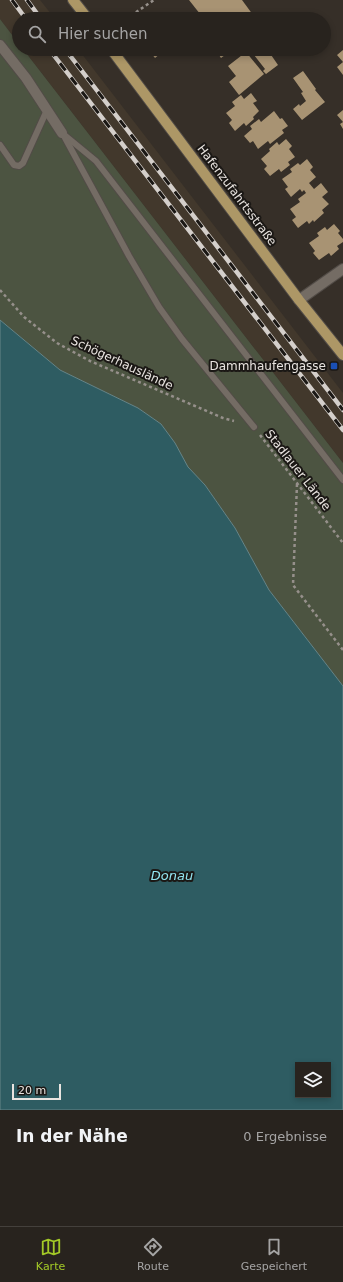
<!DOCTYPE html>
<html lang="de">
<head>
<meta charset="utf-8">
<style>
  :root { --surface:#28231e; --page:#302b27; --text:#f1f3f6; --muted:#a5a4a4; --line:#44403c; --accent:#a3c927 }
  body { margin:0; font-family:"DejaVu Sans",sans-serif; background:var(--page); color:var(--text) }
  .controls { position:absolute; right:12px; bottom:12px; display:grid; overflow:hidden; border-radius:0px; box-shadow:0 2px 6px #0003 }
  .controls button { width:36px; height:36px; display:grid; place-items:center; padding:0; border:0; border-bottom:1px solid var(--line); background:var(--surface); color:var(--text); font:20px sans-serif }
  .scale { position:absolute; left:12px; bottom:10px; width:49px; box-sizing:border-box; padding-left:4px; border:2px solid #e9e4e0; border-top:0; font-size:11px; line-height:14px; white-space:nowrap; color:#e9e4e0; -webkit-text-stroke:3px #1b1815; paint-order:stroke }
  .list { margin:0; padding:0; list-style:none }
  h2 { display:flex; justify-content:space-between; align-items:center; height:52px; margin:0; padding:0 16px; font-size:17px }
  h2 small { font-size:13px; font-weight:400; color:var(--muted) }
  .icon { flex:none; width:22px; height:22px; fill:none; stroke:currentColor; stroke-width:2; stroke-linecap:round; stroke-linejoin:round }
  .map { position:relative; flex:none; width:343px; height:1110px; overflow:hidden }
  .search { position:absolute; background:var(--surface); box-shadow:0 2px 6px #0003; left:12px; right:12px; top:12px; height:44px; display:flex; align-items:center; gap:10px; box-sizing:border-box; padding:0 14px; border-radius:22px; color:var(--muted); font-size:15px }
  .sheet { height:116px; background:var(--surface) }
  nav { display:flex; justify-content:space-around; align-items:center; box-sizing:border-box; height:56px; border-top:1px solid var(--line); background:var(--surface); font-size:11px; color:var(--muted) }
  nav a { display:grid; justify-items:center; gap:2px }
  nav .on { color:var(--accent) }
  .map>svg:first-child { display:block }
  .built { fill:#42382c }
  .green { fill:#4c5441 }
  .water { fill:#2e5c62; stroke:#668588; fill-rule:evenodd }
  .building { fill:#a89373 }
  .lines { fill:none; stroke-linecap:round; stroke-linejoin:round }
  .service-casing { stroke:#524c47; stroke-width:8 }
  .minor-casing { stroke:#524c47; stroke-width:12 }
  .primary-casing { stroke:#524c47; stroke-width:12 }
  .path { stroke:#96908b; stroke-width:2.5; stroke-dasharray:3 3; stroke-linecap:butt }
  .service { stroke:#746c64; stroke-width:6 }
  .minor { stroke:#746c64; stroke-width:10 }
  .primary { stroke:#ad9766; stroke-width:10 }
  .rail-casing { stroke:#d4cfcb; stroke-width:4.5 }
  .rail { stroke:#1b1815; stroke-width:3; stroke-dasharray:9; stroke-linecap:butt }
  .transit-dot { fill:#1a4fb4; stroke:#1b1815; stroke-width:1.5 }
  .labels { text-anchor:middle; stroke-width:4; stroke-linejoin:round; paint-order:stroke }
  .street-label { font-size:12px; fill:#e9e4e0; stroke:#1b1815 }
  .poi-label { font-size:12px; fill:#e9e4e0; stroke:#1b1815; text-anchor:end }
  .water-label { font-size:13px; font-style:italic; fill:#92e4ef; stroke:#1b1815 }
</style>
</head>
<body>
<div class="map">
<svg width="343" height="1110" viewBox="0 0 343 1110">
  <rect width="100%" height="100%" fill="#362f28"/>
  <g class="built">
    <polygon points="0,0 40,0 55,19 19,19 19,44 0,19"/>
    <polygon points="23,49 78,49 343,393 343,463"/>
  </g>
  <polygon class="green" points="0,19 19,44 19,49 23,49 343,463 343,686 269,590 235,528 205,485 187,467 175,443 161,424 138,408 60,370 0,320"/>
  <path class="water" d="M 0,320 L 60,370 L 138,408 L 161,424 L 175,443 L 188,467 L 205,485 L 235,528 L 269,590 L 343,686 L 343,1110 L 0,1110 ZM 298,1065 L 328,1065 L 328,1095 L 298,1095 Z"/>
  <g class="building">
    <polygon points="189,0 242,0 256,19 204,19"/>
    <polygon points="148,49 166,49 155,58"/>
    <polygon points="215,49 233,49 221,58"/>
    <polygon points="251,49 267,49 278,65 266,74 263,71 265,69 250,50"/>
    <polygon points="343,50 343,75 337,67 343,62 337,55"/>
    <polygon points="246,52 264,74 239,95 229,82 236,76 228,66"/>
    <polygon points="303,71 316,89 315,90 325,102 302,120 293,109 299,104 300,106 306,101 301,93 303,92 293,78"/>
    <polygon points="251,93 257,101 253,103 259,111 253,117 254,119 246,126 244,123 235,131 229,123 232,120 226,113 235,106 232,102 241,95 244,99"/>
    <polygon points="343,110 343,129 340,124 343,122 337,115"/>
    <polygon points="274,111 280,119 282,118 288,126 282,130 284,133 270,144 268,141 258,149 253,141 250,143 244,136 252,129 250,126 259,119 261,122"/>
    <polygon points="286,139 292,146 289,149 295,157 288,162 290,165 281,172 279,169 270,176 264,169 267,166 261,159 270,151 269,149 277,142 279,145"/>
    <polygon points="307,159 313,167 310,170 316,177 309,183 314,189 321,183 328,192 322,197 329,204 322,210 324,213 314,222 313,220 309,224 307,221 298,228 292,220 296,217 290,209 300,202 298,199 306,193 304,190 302,192 300,189 291,197 285,189 288,187 282,179 292,172 290,169 298,163 300,165"/>
    <polygon points="334,224 340,231 338,233 343,239 343,242 337,246 339,249 331,256 329,253 319,260 313,253 315,251 309,243 319,236 317,233 325,227 327,230"/>
  </g>
  <g class="lines">
    <defs>
      <g id="service">
        <polyline points="62,133 96,161 343,480"/>
        <polyline points="64,136 129,256 159,307 182,339 254,427"/>
        <polyline points="0,145 14,165 19,166 23,163 47,110"/>
      </g>
      <g id="minor">
        <polyline points="0,45 26,78 62,133"/>
        <polyline points="299,300 343,269"/>
      </g>
      <g id="primary">
        <polyline points="73,0 88,19"/>
        <polyline points="111,49 299,300 343,355"/>
      </g>
    </defs>
    <use href="#service" class="service-casing"/>
    <use href="#minor" class="minor-casing"/>
    <use href="#primary" class="primary-casing"/>
    <g class="path">
      <polyline points="126,19 154,0"/>
      <polyline points="0,290 24,317 57,343 90,361 223,418 234,421"/>
      <polyline points="260,435 343,543"/>
      <polyline points="297,484 293,585 343,650"/>
    </g>
    <use href="#service" class="service"/>
    <use href="#minor" class="minor"/>
    <use href="#primary" class="primary"/>
    <defs>
      <g id="rail">
        <polyline points="12,0 26,19"/>
        <polyline points="27,0 41,19"/>
        <polyline points="49,49 343,430"/>
        <polyline points="65,49 343,410"/>
      </g>
    </defs>
    <use href="#rail" class="rail-casing"/>
    <use href="#rail" class="rail"/>
  </g>
  <rect class="transit-dot" x="330" y="362" width="8" height="8" rx="2"/>
  <g class="labels">
    <g class="street-label">
      <text transform="translate(237 195) rotate(53)" y="4">Hafenzufahrtsstraße</text>
      <text transform="translate(122 363) rotate(25)" y="4">Schögerhauslände</text>
      <text transform="translate(298 470) rotate(52)" y="4">Stadlauer Lände</text>
    </g>
    <g class="poi-label">
      <text x="326" y="370">Dammhaufengasse</text>
    </g>
    <g class="water-label">
      <text x="172" y="880">Donau</text>
    </g>
  </g>
</svg>
<div class="controls">
<button><svg class="icon" aria-label="layers" viewBox="0 0 24 24"><path d="M12 4l9 5-9 5-9-5zM3 14l9 5 9-5"/></svg></button>
</div>
<div class="scale">20 m</div>
<div class="search"><svg class="icon" aria-label="search" viewBox="0 0 24 24"><circle cx="10" cy="10" r="6"/><path d="M15 15l6 6"/></svg>Hier suchen</div>
</div>
<section class="sheet">
<h2>In der Nähe<small>0 Ergebnisse</small></h2>
<ul class="list">
</ul>
</section>
<nav>
<a class="on"><svg class="icon" aria-label="map" viewBox="0 0 24 24"><path d="M3 6l6-2 6 2 6-2v14l-6 2-6-2-6 2zM9 4v14M15 6v14"/></svg>Karte</a>
<a><svg class="icon" aria-label="directions" viewBox="0 0 24 24"><path d="M12 3l9 9-9 9-9-9zM9 14v-3h6M13 9l2 2-2 2"/></svg>Route</a>
<a><svg class="icon" aria-label="saved" viewBox="0 0 24 24"><path d="M7 4h10v16l-5-4-5 4z"/></svg>Gespeichert</a>
</nav>
</body>
</html>
